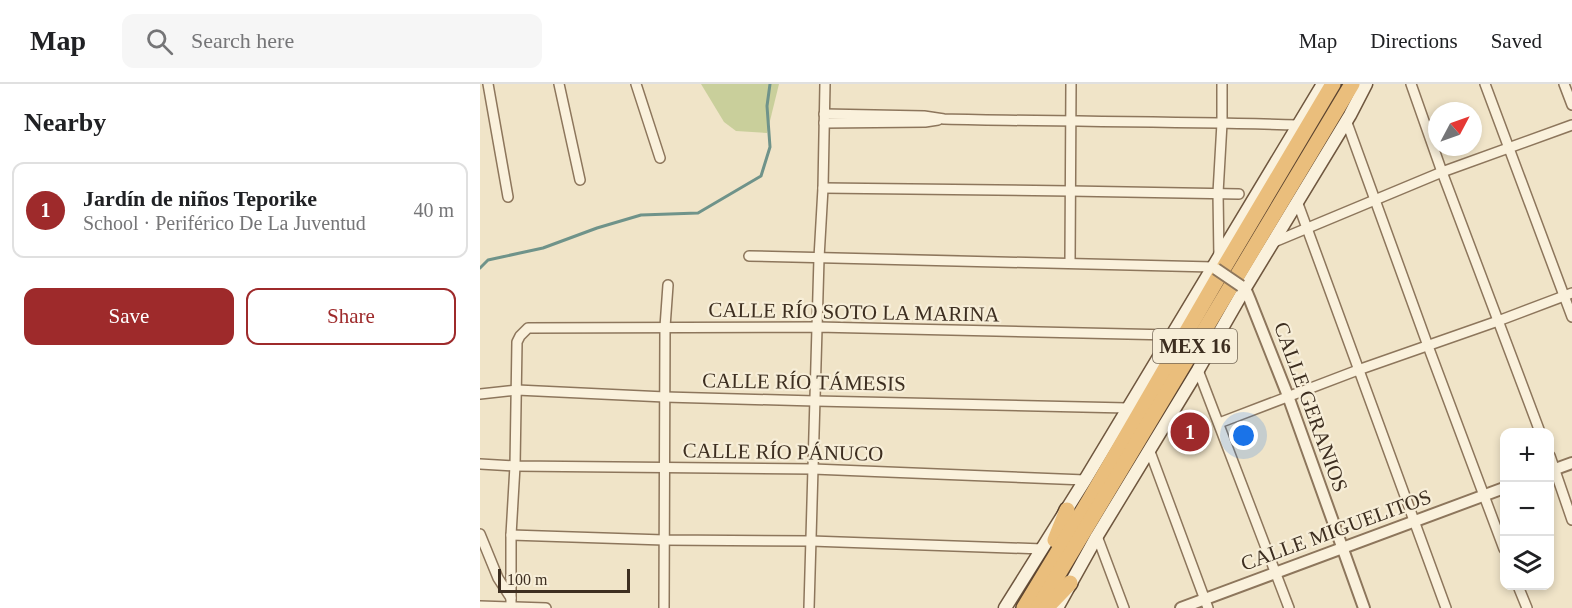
<!DOCTYPE html>
<html lang="en">
<head>
<meta charset="utf-8">
<style>
  :root { --surface:#fff; --page:#f6f6f6; --text:#202124; --muted:#757577; --line:#e0e0e0; --accent:#9e2a2b }
  body { margin:0; font-family:Georgia,serif; background:var(--page); color:var(--text) }
  .controls { position:absolute; right:18px; bottom:18px; display:grid; overflow:hidden; border-radius:12px; box-shadow:0 3px 9px #0003 }
  .controls button { width:54px; height:54px; display:grid; place-items:center; padding:0; border:0; border-bottom:2px solid var(--line); background:var(--surface); color:var(--text); font:30px sans-serif }
  .compass { position:absolute; left:948px; top:18px; width:54px; height:54px; border-radius:50%; background:var(--surface); box-shadow:0 3px 9px #0003; rotate:49deg }
  .scale { position:absolute; left:18px; bottom:15px; width:132px; box-sizing:border-box; padding-left:6px; border:3px solid #3d2e20; border-top:0; font-size:16px; line-height:21px; white-space:nowrap; color:#3d2e20; -webkit-text-stroke:4px #f7eed8; paint-order:stroke }
  .you { position:absolute; left:764px; top:352px; width:21px; height:21px; margin:-15px; border:4px solid #fff; border-radius:50%; background:#1a73e8; box-shadow:0 0 0 9px #1a73e833 }
  .badge { display:grid; place-items:center; width:39px; height:39px; border-radius:50%; background:var(--accent); color:#fff; font-size:20px; font-weight:700 }
  .pin { position:absolute; translate:-50% -50%; border:3px solid #fff; box-shadow:0 2px 6px #0006 }
  .list { margin:0; padding:0; list-style:none }
  h2 { display:flex; justify-content:space-between; align-items:center; height:78px; margin:0; padding:0 24px; font-size:26px }
  h2 small { font-size:20px; font-weight:400; color:var(--muted) }
  .list li { display:grid; grid-template-columns:39px 1fr auto; gap:18px; align-items:center; box-sizing:border-box; height:96px; margin:0 12px 12px; padding:0 12px; border:2px solid var(--line); border-radius:12px }
  .list b { display:block; font-size:22px; white-space:nowrap }
  .list p { margin:0; font-size:20px; white-space:nowrap; color:var(--muted) }
  .list em { font-size:20px; font-style:normal; color:var(--muted) }
  .actions { display:flex; gap:12px; padding:18px 24px }
  .actions a { flex:1; padding:14px 0; border:2px solid var(--accent); border-radius:12px; text-align:center; font-size:21px; color:var(--accent) }
  .actions .main { background:var(--accent); color:#fff }
  .icon { flex:none; width:33px; height:33px; fill:none; stroke:currentColor; stroke-width:2; stroke-linecap:round; stroke-linejoin:round }
  .map { position:relative; flex:none; width:1092px; height:524px; overflow:hidden }
  header { display:flex; align-items:center; gap:36px; box-sizing:border-box; height:84px; padding:0 30px; background:var(--surface); border-bottom:2px solid var(--line) }
  header strong { font-size:28px }
  nav { display:flex; gap:33px; margin-inline-start:auto; font-size:21px }
  .search { width:420px; height:54px; background:var(--page); display:flex; align-items:center; gap:15px; box-sizing:border-box; padding:0 21px; border-radius:12px; color:var(--muted); font-size:22px }
  main { display:flex }
  aside { flex:1; background:var(--surface) }
  .map>svg:first-child { display:block }
  .green { fill:#c9cf9b }
  .lines { fill:none; stroke-linecap:round; stroke-linejoin:round }
  .stream { stroke:#6f938a; stroke-width:3 }
  .minor-casing { stroke:#8d765c; stroke-width:12 }
  .tertiary-casing { stroke:#8d765c; stroke-width:14 }
  .secondary-casing { stroke:#6f573f; stroke-width:15 }
  .trunk-casing { stroke:#5b4430; stroke-width:18 }
  .minor { stroke:#faf1dc; stroke-width:9 }
  .tertiary { stroke:#faf1dc; stroke-width:10 }
  .secondary { stroke:#faf1dc; stroke-width:12 }
  .trunk { stroke:#eabe7c; stroke-width:15 }
  .tertiary-bridge-casing { stroke:#8d765c; stroke-width:14; stroke-linecap:butt }
  .tertiary-bridge { stroke:#faf1dc; stroke-width:10 }
  .labels { text-anchor:middle; stroke-width:4.5; stroke-linejoin:round; paint-order:stroke }
  .shield { fill:#f7eed8; stroke:#756857; stroke-width:1.5 }
  .shield-label { font-size:20px; font-weight:bold; fill:#3d2e20 }
  .street-label { font-size:21px; fill:#3d2e20; stroke:#f7eed8 }
</style>
</head>
<body>
<header>
<strong>Map</strong>
<div class="search"><svg class="icon" aria-label="search" viewBox="0 0 24 24"><circle cx="10" cy="10" r="6"/><path d="M15 15l6 6"/></svg>Search here</div>
<nav><a>Map</a><a>Directions</a><a>Saved</a></nav>
</header>
<main>
<aside>
<h2>Nearby<small></small></h2>
<ul class="list">
<li><span class="badge">1</span><div><b>Jardín de niños Teporike</b><p>School · Periférico De La Juventud</p></div><em>40 m</em></li>
</ul>
<div class="actions"><a class="main">Save</a><a>Share</a></div>
</aside>
<div class="map">
<svg width="1092" height="524" viewBox="0 0 1092 524">
  <rect width="100%" height="100%" fill="#f0e4c8"/>
  <polygon class="green" points="221,0 299,0 287,49 256,47 244,38"/>
  <g class="lines">
    <polyline class="stream" points="0,184 8,176 63,164 117,144 161,131 218,129 281,92 290,63 287,22 290,0"/>
    <defs>
      <g id="minor">
        <polyline points="8,0 28,113"/>
        <polyline points="79,0 100,96"/>
        <polyline points="156,0 180,74"/>
        <polyline points="931,0 962,88 1060,348"/>
        <polyline points="1005,0 1092,233"/>
        <polyline points="1084,0 1092,21"/>
        <path d="M 344,30 L 444,32 L 464,35 C 582,38 701,37 819,41"/>
        <polyline points="866,36 948,262 1024,465"/>
        <polyline points="344,39 445,38 458,36"/>
        <polyline points="343,104 590,107 759,110"/>
        <polyline points="817,117 966,524"/>
        <polyline points="794,158 962,88 1092,41"/>
        <polyline points="269,172 733,183"/>
        <polyline points="739,174 738,109 742,39 742,0"/>
        <polyline points="590,179 591,0"/>
        <polyline points="718,286 809,524"/>
        <polyline points="0,310 37,306 185,313 335,317 647,324"/>
        <polyline points="739,339 878,286 1018,237 1092,209"/>
        <polyline points="669,365 728,524"/>
        <polyline points="1070,372 1092,436"/>
        <polyline points="0,380 35,382 333,385 605,396"/>
        <polyline points="0,450 18,494 31,514"/>
        <polyline points="31,451 184,456 331,457 563,465"/>
        <polyline points="617,452 644,524"/>
        <polyline points="1038,502 1047,524"/>
        <polyline points="0,522 66,524"/>
        <polyline points="31,524 31,451 35,382 37,258 40,252 48,244 337,243 692,251"/>
        <polyline points="184,524 185,243 188,201"/>
        <polyline points="329,524 339,174 343,104 345,0"/>
      </g>
      <g id="tertiary">
        <polyline points="761,202 765,204 770,216 808,312 884,524"/>
        <polyline points="1070,387 1092,379"/>
        <polyline points="701,524 1024,404"/>
      </g>
      <g id="secondary">
        <polyline points="525,524 605,396 843,0"/>
        <polyline points="577,524 617,452 718,286 765,204 870,31 886,0"/>
      </g>
      <g id="trunk">
        <polyline points="575,456 587,426"/>
        <polyline points="544,524 610,415 739,192 853,0"/>
        <polyline points="558,524 872,0"/>
        <polyline points="566,524 590,499"/>
      </g>
    </defs>
    <use href="#minor" class="minor-casing"/>
    <use href="#tertiary" class="tertiary-casing"/>
    <use href="#secondary" class="secondary-casing"/>
    <use href="#trunk" class="trunk-casing"/>
    <use href="#minor" class="minor"/>
    <use href="#tertiary" class="tertiary"/>
    <use href="#secondary" class="secondary"/>
    <use href="#trunk" class="trunk"/>
    <defs>
      <polyline id="tertiary-bridge" points="736,185 761,202"/>
    </defs>
    <use href="#tertiary-bridge" class="tertiary-bridge-casing"/>
    <use href="#tertiary-bridge" class="tertiary-bridge"/>
  </g>
  <g class="labels">
    <rect class="shield" x="673" y="245" width="84" height="34" rx="4.5"/>
    <g class="shield-label">
      <text x="715" y="269">MEX 16</text>
    </g>
    <g class="street-label">
      <text transform="translate(374 228) rotate(1)" y="7">CALLE RÍO SOTO LA MARINA</text>
      <text transform="translate(324 298) rotate(1)" y="7">CALLE RÍO TÁMESIS</text>
      <text transform="translate(831 323) rotate(70)" y="7">CALLE GERANIOS</text>
      <text transform="translate(303 368) rotate(1)" y="7">CALLE RÍO PÁNUCO</text>
      <text transform="translate(856 446) rotate(-20)" y="7">CALLE MIGUELITOS</text>
    </g>
  </g>
</svg>
<div class="controls">
<button>+</button>
<button>−</button>
<button><svg class="icon" aria-label="layers" viewBox="0 0 24 24"><path d="M12 4l9 5-9 5-9-5zM3 14l9 5 9-5"/></svg></button>
</div>
<svg class="compass" viewBox="-18 -18 36 36"><path d="M0-13l5 13h-10z" fill="#e53935"/><path d="M0 13l5-13h-10z" fill="#757577"/></svg>
<div class="scale">100 m</div>
<div class="you"></div>
<div class="pin badge" style="left:710px;top:348px">1</div>
</div>
</main>
</body>
</html>
